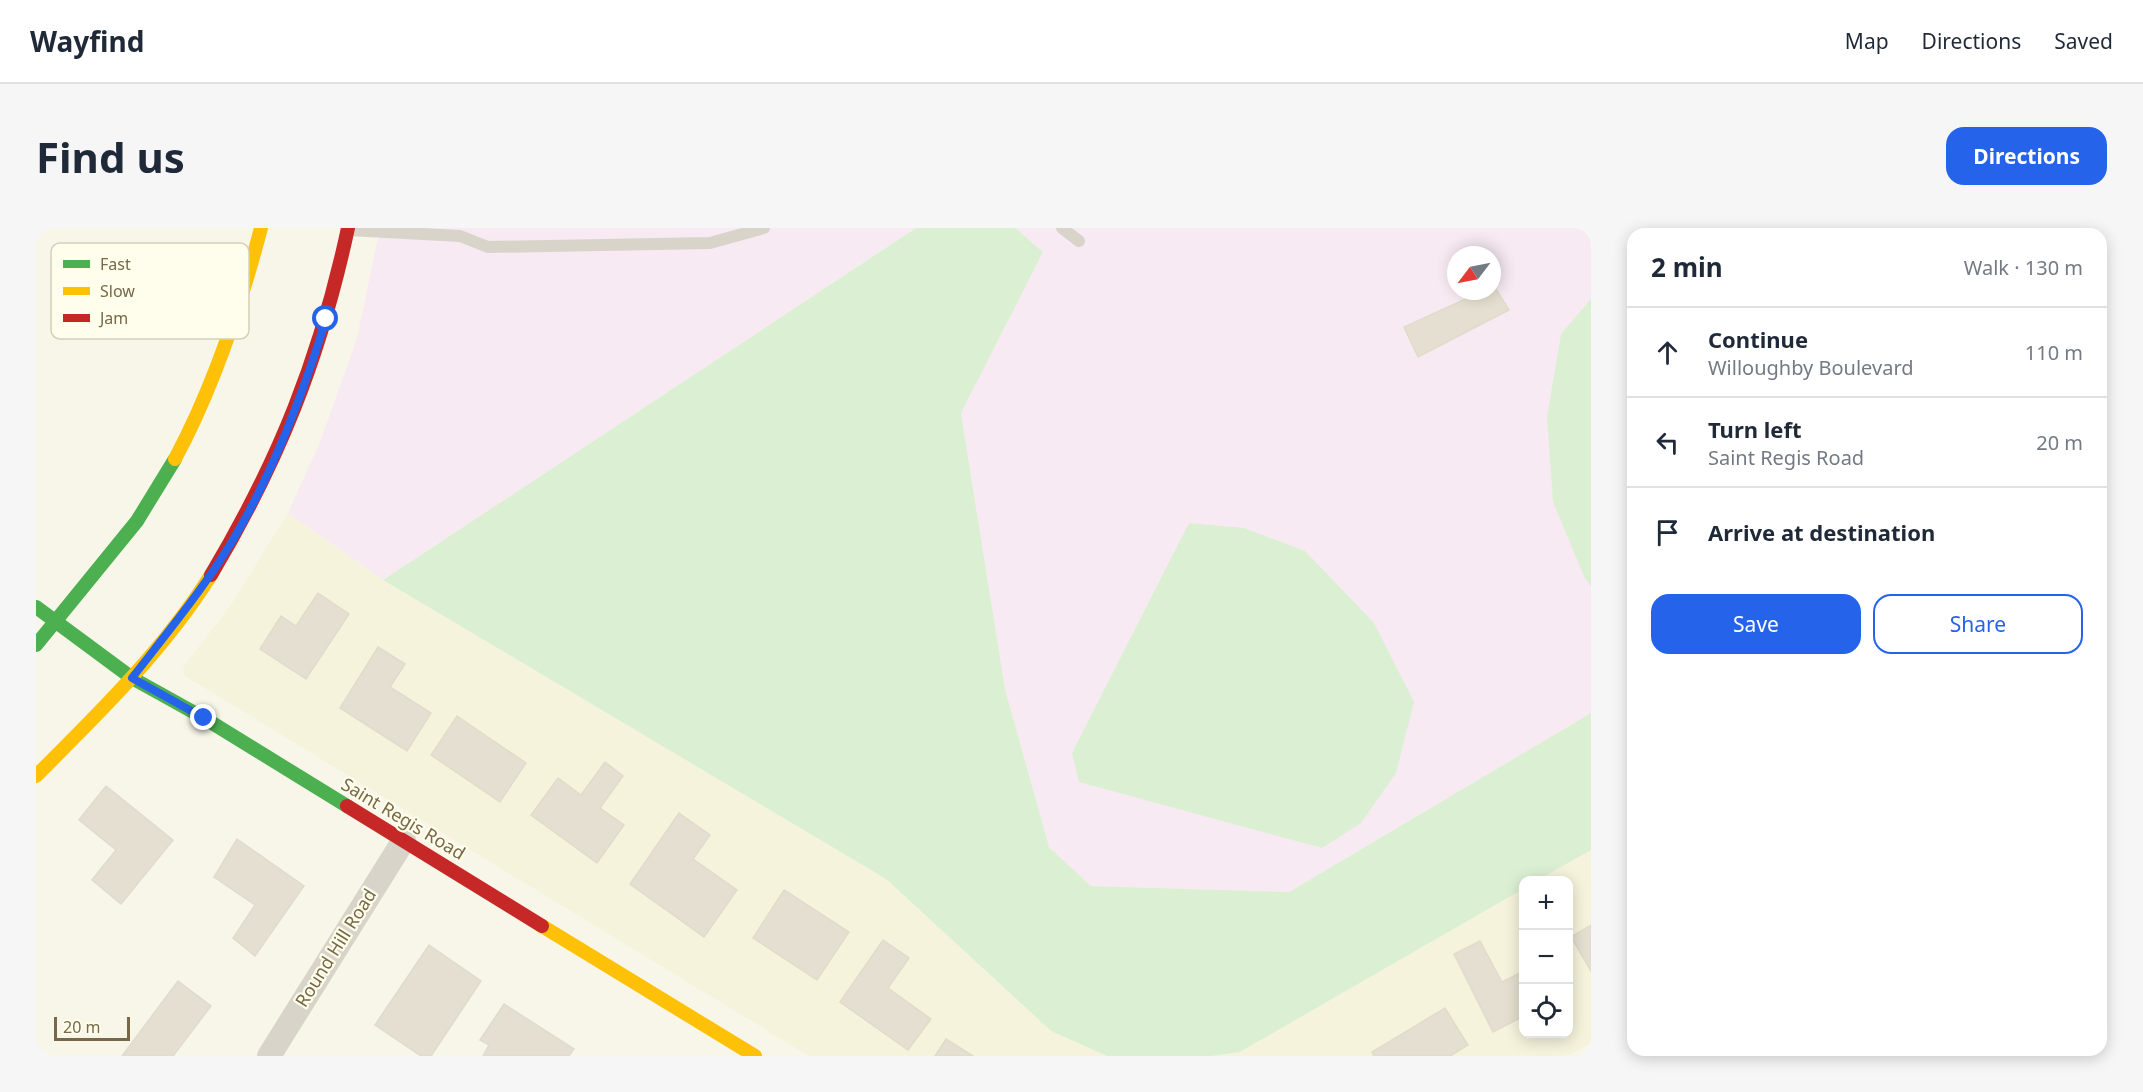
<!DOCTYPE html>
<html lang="en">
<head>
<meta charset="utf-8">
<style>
  :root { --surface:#fff; --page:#f6f6f7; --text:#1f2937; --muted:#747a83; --line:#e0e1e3; --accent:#2563eb }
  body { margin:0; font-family:"Noto Sans",sans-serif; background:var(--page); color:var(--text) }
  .controls { position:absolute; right:18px; bottom:18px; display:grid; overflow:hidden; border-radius:12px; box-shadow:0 3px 15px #0003 }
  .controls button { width:54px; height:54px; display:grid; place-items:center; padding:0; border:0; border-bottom:2px solid var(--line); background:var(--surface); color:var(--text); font:30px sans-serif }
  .compass { position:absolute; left:1411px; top:18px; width:54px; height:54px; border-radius:50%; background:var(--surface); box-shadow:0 3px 15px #0003; rotate:238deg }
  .scale { position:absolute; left:18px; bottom:15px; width:76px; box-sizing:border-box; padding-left:6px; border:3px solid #776848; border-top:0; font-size:16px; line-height:21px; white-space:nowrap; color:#776848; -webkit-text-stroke:4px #fffdeb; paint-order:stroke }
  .stop { position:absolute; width:18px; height:18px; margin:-14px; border:4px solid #2563eb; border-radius:50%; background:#fff }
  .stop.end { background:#2563eb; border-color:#fff; box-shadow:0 2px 6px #0008 }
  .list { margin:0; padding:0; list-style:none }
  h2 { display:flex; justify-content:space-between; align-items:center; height:78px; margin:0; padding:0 24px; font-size:26px }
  h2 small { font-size:20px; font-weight:400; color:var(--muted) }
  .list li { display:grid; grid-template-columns:39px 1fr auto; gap:18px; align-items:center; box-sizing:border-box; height:90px; padding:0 24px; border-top:2px solid var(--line) }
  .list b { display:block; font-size:22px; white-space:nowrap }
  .list p { margin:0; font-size:20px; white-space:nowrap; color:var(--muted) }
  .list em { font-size:20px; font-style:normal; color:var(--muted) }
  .actions { display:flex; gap:12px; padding:18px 24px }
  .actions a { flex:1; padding:14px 0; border:2px solid var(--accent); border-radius:18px; text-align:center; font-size:21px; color:var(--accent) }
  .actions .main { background:var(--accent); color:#fff }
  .icon { flex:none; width:33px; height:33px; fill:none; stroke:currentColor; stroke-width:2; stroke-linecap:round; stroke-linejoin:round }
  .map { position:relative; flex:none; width:1555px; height:828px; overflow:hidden; border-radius:18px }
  header { display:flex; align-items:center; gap:36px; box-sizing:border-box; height:84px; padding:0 30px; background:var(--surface); border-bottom:2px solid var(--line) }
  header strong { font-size:28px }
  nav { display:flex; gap:33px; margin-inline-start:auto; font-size:21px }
  .intro { display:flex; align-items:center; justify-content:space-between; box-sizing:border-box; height:144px; padding:0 36px }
  h1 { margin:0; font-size:42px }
  .button { padding:15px 27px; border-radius:18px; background:var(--accent); color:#fff; font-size:21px; font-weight:700 }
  main { display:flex; gap:36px; padding:0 36px }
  aside { flex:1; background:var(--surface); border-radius:18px; box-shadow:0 3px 15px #0003 }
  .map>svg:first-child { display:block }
  .residential { fill:#f6f3dc }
  .education { fill:#f8eaf2; fill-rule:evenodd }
  .green { fill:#dbf0d3 }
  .building { fill:#e4dfd0; stroke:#e0dccb; stroke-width:1.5 }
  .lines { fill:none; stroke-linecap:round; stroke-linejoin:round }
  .lane { stroke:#d9d4ca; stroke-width:12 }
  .street { stroke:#d9d4ca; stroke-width:24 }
  .fast { stroke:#4caf50; stroke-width:14 }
  .slow { stroke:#ffc107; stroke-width:14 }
  .jam { stroke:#c62828; stroke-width:14 }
  .route { stroke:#2563eb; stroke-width:8 }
  .labels { text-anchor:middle; stroke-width:4.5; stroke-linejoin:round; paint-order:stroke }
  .street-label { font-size:18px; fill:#776848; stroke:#fffdeb }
  .key { fill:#fffdeb; stroke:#d6d0ba; stroke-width:1.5 }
  .key-label { font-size:16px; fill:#776848 }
</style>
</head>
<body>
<header>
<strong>Wayfind</strong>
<nav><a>Map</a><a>Directions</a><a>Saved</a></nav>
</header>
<div class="intro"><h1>Find us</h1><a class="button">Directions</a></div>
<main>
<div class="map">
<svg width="1555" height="828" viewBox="0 0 1555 828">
  <rect width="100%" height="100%" fill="#f7f6e9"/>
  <g class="residential">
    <polygon points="252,285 347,352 850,651 1015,803 1071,828 773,828 149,448 147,439 195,377"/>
    <polygon points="1555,622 1555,815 1532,828 1176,828 1204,824 1487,661 1488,806 1532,806 1532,652 1502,652"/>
  </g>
  <g class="education">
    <polygon points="344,0 880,0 347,352 252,285 284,214 321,110"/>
    <path d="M 979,0 L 1555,0 L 1555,485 L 1253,664 L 1055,658 L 1013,619 L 969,461 L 925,184 L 1007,24 ZM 1420,27 L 1456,27 L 1456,63 L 1420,63 Z"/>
  </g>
  <g class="green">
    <polygon points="880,0 979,0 1007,24 925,185 969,461 1013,619 1055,658 1253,664 1555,485 1555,622 1502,652 1488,652 1487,661 1204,824 1176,828 1071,828 1015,803 850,651 347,352"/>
    <polygon points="1555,71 1555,359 1548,348 1517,274 1511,189 1525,106"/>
    <polygon points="1153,295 1208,300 1269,323 1338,395 1378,474 1360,545 1325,595 1286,620 1043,554 1036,525"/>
  </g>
  <g class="building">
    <polygon points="1458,58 1473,82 1382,129 1368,99 1447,63 1456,63"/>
    <polygon points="282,365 313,386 270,451 224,421 245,388 260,398"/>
    <polygon points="342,419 369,436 354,459 395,485 371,523 304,480"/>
    <polygon points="421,488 490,535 464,574 395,527"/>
    <polygon points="569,534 587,548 564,580 588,597 561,635 495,587 522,550 545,567"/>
    <polygon points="70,558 137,612 85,676 56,652 80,622 43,592"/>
    <polygon points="643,585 674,607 657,631 701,662 668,709 594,656"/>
    <polygon points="201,611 268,658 219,728 197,710 219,677 178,649"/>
    <polygon points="748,662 813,704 781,752 717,710"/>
    <polygon points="1555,697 1555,743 1535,709"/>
    <polygon points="847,712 873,730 852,760 895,791 872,822 804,774"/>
    <polygon points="1444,713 1466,754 1488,743 1488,788 1457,804 1418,726"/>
    <polygon points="393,717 445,753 395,828 385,828 339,797"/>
    <polygon points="142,753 175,778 137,828 86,828"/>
    <polygon points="468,776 538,821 533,828 447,828 453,817 444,812"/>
    <polygon points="1409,780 1432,817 1414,828 1338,828 1336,824"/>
    <polygon points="910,811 937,828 899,828"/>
  </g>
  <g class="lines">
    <g class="lane">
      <polyline points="1026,0 1043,13"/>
      <polyline points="313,2 424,8 452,19 674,15 728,0"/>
    </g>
    <polyline class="street" points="233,828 368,612"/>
    <g class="fast">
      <polyline points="0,379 96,450 168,490 311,578"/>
      <polyline points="0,417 101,293 139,231"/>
    </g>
    <g class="slow">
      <path d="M 139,231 C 178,158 204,80 225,0"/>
      <path d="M 0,548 C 63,485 127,423 175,347"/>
      <polyline points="506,698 719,828"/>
    </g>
    <g class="jam">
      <path d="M 175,347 C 243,233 284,130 312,0"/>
      <polyline points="311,578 506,698"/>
    </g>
  </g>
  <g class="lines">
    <path class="route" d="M 168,490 L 96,450 C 134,401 175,352 205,298 C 242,232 268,163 290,91"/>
  </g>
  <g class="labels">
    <g class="street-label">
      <text transform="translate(367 591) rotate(31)" y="6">Saint Regis Road</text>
      <text transform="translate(300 720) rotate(-58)" y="6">Round Hill Road</text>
    </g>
  </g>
  <rect x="15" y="15" width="198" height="96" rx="9" class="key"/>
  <rect x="27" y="32" width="27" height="8" fill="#4caf50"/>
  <rect x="27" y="59" width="27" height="8" fill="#ffc107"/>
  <rect x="27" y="86" width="27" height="8" fill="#c62828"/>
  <g class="key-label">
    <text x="64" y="42">Fast</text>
    <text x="64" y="69">Slow</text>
    <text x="64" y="96">Jam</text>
  </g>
</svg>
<div class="controls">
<button>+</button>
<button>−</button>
<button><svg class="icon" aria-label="locate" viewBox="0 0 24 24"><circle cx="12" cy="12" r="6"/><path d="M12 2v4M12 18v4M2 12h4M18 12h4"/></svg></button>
</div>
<svg class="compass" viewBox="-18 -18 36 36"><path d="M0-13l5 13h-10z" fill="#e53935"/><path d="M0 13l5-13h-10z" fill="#747a83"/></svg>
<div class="scale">20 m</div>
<div class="stop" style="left:290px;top:91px"></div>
<div class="stop end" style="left:168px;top:490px"></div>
</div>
<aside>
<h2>2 min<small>Walk · 130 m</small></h2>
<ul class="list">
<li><svg class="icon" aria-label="ahead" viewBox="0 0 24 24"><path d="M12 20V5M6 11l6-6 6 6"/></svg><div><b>Continue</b><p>Willoughby Boulevard</p></div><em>110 m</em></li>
<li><svg class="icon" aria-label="left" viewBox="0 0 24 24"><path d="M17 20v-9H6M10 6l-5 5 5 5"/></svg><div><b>Turn left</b><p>Saint Regis Road</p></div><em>20 m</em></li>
<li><svg class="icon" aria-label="arrive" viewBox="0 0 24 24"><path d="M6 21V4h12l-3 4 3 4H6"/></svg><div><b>Arrive at destination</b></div></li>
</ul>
<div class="actions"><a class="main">Save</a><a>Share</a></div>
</aside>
</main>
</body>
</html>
